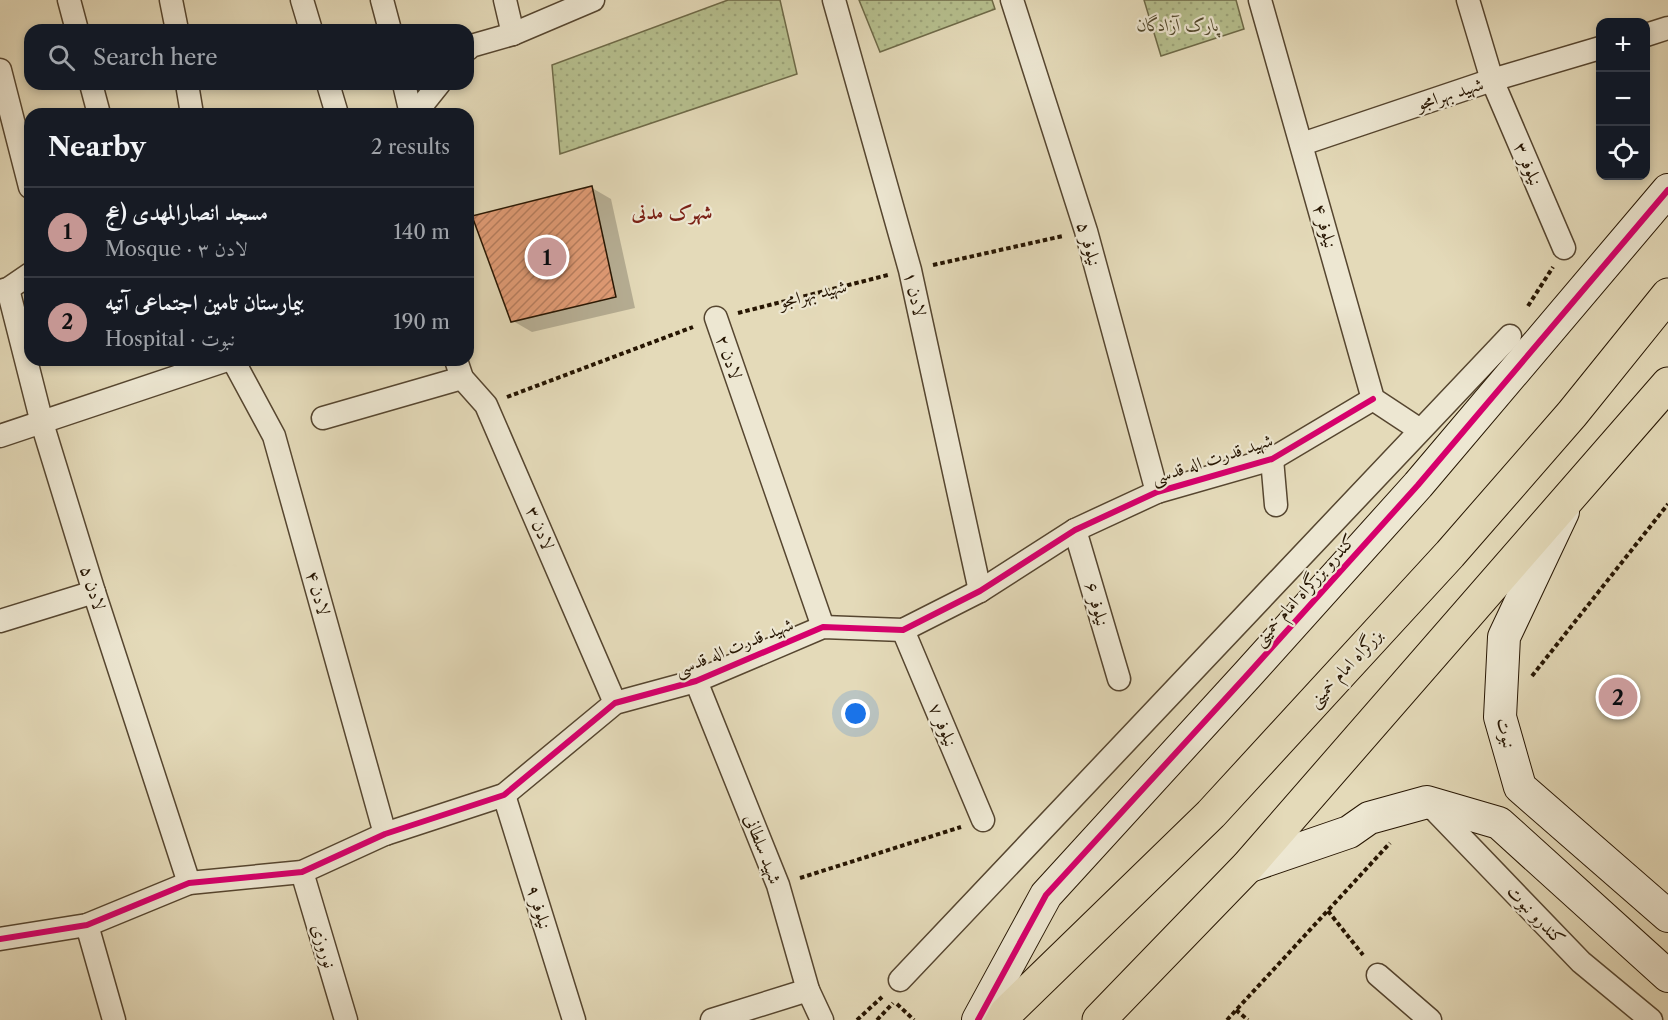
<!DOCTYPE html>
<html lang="en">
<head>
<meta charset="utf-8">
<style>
  :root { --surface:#171b24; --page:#20242c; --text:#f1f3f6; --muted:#9ea1a6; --line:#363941; --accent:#c59692 }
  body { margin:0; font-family:"Libre Caslon Text",Amiri,serif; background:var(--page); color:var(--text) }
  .controls { position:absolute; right:18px; top:18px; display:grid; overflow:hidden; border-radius:12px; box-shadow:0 3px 9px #0003 }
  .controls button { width:54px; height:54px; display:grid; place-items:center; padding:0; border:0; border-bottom:2px solid var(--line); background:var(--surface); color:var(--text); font:30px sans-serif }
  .you { position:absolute; left:856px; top:714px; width:21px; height:21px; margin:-15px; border:4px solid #fff; border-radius:50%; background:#1a73e8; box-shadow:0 0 0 9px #1a73e833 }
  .badge { display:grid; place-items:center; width:39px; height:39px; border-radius:50%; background:var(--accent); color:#111; font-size:20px; font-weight:700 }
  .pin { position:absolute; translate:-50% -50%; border:3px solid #fff; box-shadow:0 2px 6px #0006 }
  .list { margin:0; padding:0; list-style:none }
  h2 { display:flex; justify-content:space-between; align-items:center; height:78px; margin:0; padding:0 24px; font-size:26px }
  h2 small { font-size:20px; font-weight:400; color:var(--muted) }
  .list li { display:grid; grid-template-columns:39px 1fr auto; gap:18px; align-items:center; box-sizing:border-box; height:90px; padding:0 24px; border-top:2px solid var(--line) }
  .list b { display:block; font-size:22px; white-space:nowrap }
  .list p { margin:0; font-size:20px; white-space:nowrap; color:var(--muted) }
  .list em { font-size:20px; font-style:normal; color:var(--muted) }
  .icon { flex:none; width:33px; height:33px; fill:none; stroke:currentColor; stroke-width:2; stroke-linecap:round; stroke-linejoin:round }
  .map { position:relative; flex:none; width:1668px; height:1020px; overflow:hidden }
  .search { position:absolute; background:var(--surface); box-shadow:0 3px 9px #0003; left:24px; top:24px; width:450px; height:66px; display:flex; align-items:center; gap:15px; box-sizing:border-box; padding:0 21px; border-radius:18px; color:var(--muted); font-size:22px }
  .panel { position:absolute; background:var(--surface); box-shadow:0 3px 9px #0003; left:24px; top:108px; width:450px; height:258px; border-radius:18px }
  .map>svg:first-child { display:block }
  .park { fill:url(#park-dots); stroke:#6e6a48; stroke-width:1.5 }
  .shadow { fill:#0003 }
  .building { fill:url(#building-hatch); stroke:#261502; stroke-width:1.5 }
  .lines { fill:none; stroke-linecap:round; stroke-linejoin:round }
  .street-casing { stroke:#564630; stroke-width:25 }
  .secondary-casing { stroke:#261502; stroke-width:34 }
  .highway-casing { stroke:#261502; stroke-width:35 }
  .path { stroke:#261502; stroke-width:4; stroke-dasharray:4.5 3; stroke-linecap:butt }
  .street { stroke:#ede7d2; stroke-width:22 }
  .secondary { stroke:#ede7d2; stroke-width:32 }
  .highway { stroke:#e4dab9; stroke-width:33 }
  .cycleway-casing { stroke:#ede7d2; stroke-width:10 }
  .cycleway { stroke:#d6006c; stroke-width:6 }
  .labels { text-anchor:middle; stroke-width:4.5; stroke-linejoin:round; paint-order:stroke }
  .park-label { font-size:18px; font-style:italic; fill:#51482c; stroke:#ede7d2 }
  .street-label { font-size:18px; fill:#261502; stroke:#ede7d2 }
  .neighbourhood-label { font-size:20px; font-weight:bold; fill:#7a1f14; stroke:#ede7d2 }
</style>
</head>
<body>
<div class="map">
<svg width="1668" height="1020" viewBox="0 0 1668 1020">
  <defs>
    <pattern id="park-dots" width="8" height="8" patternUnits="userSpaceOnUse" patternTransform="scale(1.5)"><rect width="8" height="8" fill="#b6bf8e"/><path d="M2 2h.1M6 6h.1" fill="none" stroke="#9ca379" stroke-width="1.8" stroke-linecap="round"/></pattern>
    <pattern id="building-hatch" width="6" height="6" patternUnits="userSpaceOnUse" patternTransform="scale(1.5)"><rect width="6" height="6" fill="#e29c76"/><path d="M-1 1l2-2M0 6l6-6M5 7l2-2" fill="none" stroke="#b77e5f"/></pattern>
  </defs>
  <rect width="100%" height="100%" fill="#e4dab9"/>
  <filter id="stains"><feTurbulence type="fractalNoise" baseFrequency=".00333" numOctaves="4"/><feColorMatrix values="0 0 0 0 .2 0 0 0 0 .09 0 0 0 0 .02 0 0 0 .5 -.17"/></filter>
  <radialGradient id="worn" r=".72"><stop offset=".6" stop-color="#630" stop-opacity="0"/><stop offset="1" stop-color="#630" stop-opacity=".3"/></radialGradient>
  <g class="park">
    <polygon points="728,0 780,0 797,74 560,154 552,65"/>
    <polygon points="859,0 992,0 995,9 880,52"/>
    <polygon points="1144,0 1236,0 1244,29 1161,56"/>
  </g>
  <polygon class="shadow" points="592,188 611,199 635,308 532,332 513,321"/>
  <polygon class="building" points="592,186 616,297 511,322 472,216"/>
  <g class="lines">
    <defs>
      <g id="street">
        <polyline points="69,0 77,30"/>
        <polyline points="171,0 177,30"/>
        <polyline points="302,0 311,30"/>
        <polyline points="382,0 390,30"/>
        <polyline points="505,0 513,34"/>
        <polyline points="834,0 910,270 980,591"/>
        <polyline points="1012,0 1086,231 1157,492"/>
        <polyline points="1260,0 1373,399 1420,430"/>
        <polyline points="1468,0 1492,80 1564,248"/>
        <polyline points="1646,35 1668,28"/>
        <polyline points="468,49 471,46 513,34 593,0"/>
        <polyline points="0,70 30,187"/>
        <polyline points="91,84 99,114"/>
        <polyline points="187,84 192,114"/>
        <polyline points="328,84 337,114"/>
        <polyline points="404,84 411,114"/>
        <polyline points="415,114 439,84"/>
        <polyline points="1302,144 1492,80 1600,48"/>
        <polyline points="8,289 42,423 94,592 189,883"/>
        <polyline points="0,291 8,289 30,274"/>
        <polyline points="716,318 823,627"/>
        <polyline points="233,360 274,436 385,834"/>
        <polyline points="456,360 462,378 486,405 615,703"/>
        <polyline points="323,418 462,378"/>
        <polyline points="0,436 227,360"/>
        <polyline points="1272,459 1276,505"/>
        <polyline points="1075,530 1119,679"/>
        <polyline points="0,621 94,592"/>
        <polyline points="903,630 983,820"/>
        <polyline points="696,681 778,885 808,990 822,1020"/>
        <polyline points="504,795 574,1020"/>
        <polyline points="1428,803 1581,962 1651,1020"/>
        <polyline points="302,872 346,1020"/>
        <polyline points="87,925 114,1020"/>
        <polyline points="0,939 87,925 189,883 302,872 385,834 504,795 615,703 696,681 823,627 903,630 980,591 1075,530 1157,492 1272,459 1373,399"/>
        <polyline points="1378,975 1430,1020"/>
        <polyline points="900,980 1510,336"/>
        <polyline points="712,1020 808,990"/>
      </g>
      <g id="secondary">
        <polyline points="1563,512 1504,637 1500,717 1520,787 1668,916"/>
        <polyline points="1247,867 1349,832 1369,818 1427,802 1499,823 1668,976"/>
        <polyline points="978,1020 1046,895 1248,674 1418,485 1668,190"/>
      </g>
      <g id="highway">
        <polyline points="999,1020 1211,814 1450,554 1572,414 1668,295"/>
        <polyline points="1099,1020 1247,867 1668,384"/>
      </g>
    </defs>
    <use href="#street" class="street-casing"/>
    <use href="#secondary" class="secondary-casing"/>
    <use href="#highway" class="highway-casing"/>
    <g class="path">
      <polyline points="933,265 1063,236"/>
      <polyline points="1528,306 1553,267"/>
      <polyline points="738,313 888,275"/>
      <polyline points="507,397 693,327"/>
      <polyline points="1532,676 1668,504"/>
      <polyline points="800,878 961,827"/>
      <polyline points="1328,911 1363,955"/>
      <polyline points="897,1004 914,1020"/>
      <polyline points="1236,1010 1248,1020"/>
      <polyline points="857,1020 882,997"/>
      <polyline points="877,1020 893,1003"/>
      <polyline points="1227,1020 1390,843"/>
    </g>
    <use href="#street" class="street"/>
    <use href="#secondary" class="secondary"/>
    <use href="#highway" class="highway"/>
    <defs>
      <g id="cycleway">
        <polyline points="0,939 87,925 189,883 302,872 385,834 504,795 615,703 696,681 823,627 903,630 980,591 1075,530 1157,492 1272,459 1373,399"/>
        <polyline points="978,1020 1046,895 1248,674 1418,485 1668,190"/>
      </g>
    </defs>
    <use href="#cycleway" class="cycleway-casing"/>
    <use href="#cycleway" class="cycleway"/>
  </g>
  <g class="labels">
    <g class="park-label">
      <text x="1178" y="31">پارک آزادگان</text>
    </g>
    <g class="street-label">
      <text transform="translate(1450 94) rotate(-18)" y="6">شهید بهرامجو</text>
      <text transform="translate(1528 164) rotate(67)" y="6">نیلوفر ۳</text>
      <text transform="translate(1325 226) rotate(74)" y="6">نیلوفر ۴</text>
      <text transform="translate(1089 244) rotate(74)" y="6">نیلوفر ۵</text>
      <text transform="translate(813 294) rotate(-14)" y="6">شهید بهرامجو</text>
      <text transform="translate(915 294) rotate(77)" y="6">لادن ۱</text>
      <text transform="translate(729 357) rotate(71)" y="6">لادن ۲</text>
      <text transform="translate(1212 459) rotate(-18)" y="6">شهید قدرت اله قدسی</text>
      <text transform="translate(540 528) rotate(67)" y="6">لادن ۳</text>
      <text transform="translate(93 588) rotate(72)" y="6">لادن ۵</text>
      <text transform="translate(1304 590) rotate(-48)" y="6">کندرو بزرگراه امام خمینی</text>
      <text transform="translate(318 593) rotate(74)" y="6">لادن ۴</text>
      <text transform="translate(1097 604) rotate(74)" y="6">نیلوفر ۶</text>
      <text transform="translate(734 647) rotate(-22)" y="6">شهید قدرت اله قدسی</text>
      <text transform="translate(1345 668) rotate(-47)" y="6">بزرگراه امام خمینی</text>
      <text transform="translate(943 725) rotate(67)" y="6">نیلوفر ۷</text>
      <text transform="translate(1506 733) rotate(76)" y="6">نبوت</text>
      <text transform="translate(763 849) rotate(69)" y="6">شهید سلطانی</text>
      <text transform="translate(539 907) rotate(73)" y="6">نیلوفر ۹</text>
      <text transform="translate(1536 915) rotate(46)" y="6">کندرو نبوت</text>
      <text transform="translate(324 946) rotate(73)" y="6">نوروزی</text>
    </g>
    <g class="neighbourhood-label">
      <text x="672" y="219">شهرک مدنی</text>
    </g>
  </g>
  <rect width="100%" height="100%" filter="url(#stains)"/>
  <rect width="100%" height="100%" fill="url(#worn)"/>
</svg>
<div class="controls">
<button>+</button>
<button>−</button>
<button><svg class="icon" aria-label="locate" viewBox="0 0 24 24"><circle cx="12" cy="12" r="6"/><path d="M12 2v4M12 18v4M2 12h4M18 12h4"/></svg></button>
</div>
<div class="you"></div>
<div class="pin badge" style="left:547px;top:257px">1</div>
<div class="pin badge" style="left:1618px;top:697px">2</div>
<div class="search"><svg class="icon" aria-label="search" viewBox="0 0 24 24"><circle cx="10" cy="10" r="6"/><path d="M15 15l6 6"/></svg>Search here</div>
<section class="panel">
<h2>Nearby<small>2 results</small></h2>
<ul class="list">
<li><span class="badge">1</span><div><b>مسجد انصارالمهدی (عج</b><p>Mosque · لادن ۳</p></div><em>140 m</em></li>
<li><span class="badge">2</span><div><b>بیمارستان تامین اجتماعی آتیه</b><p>Hospital · نبوت</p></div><em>190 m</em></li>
</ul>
</section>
</div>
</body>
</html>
